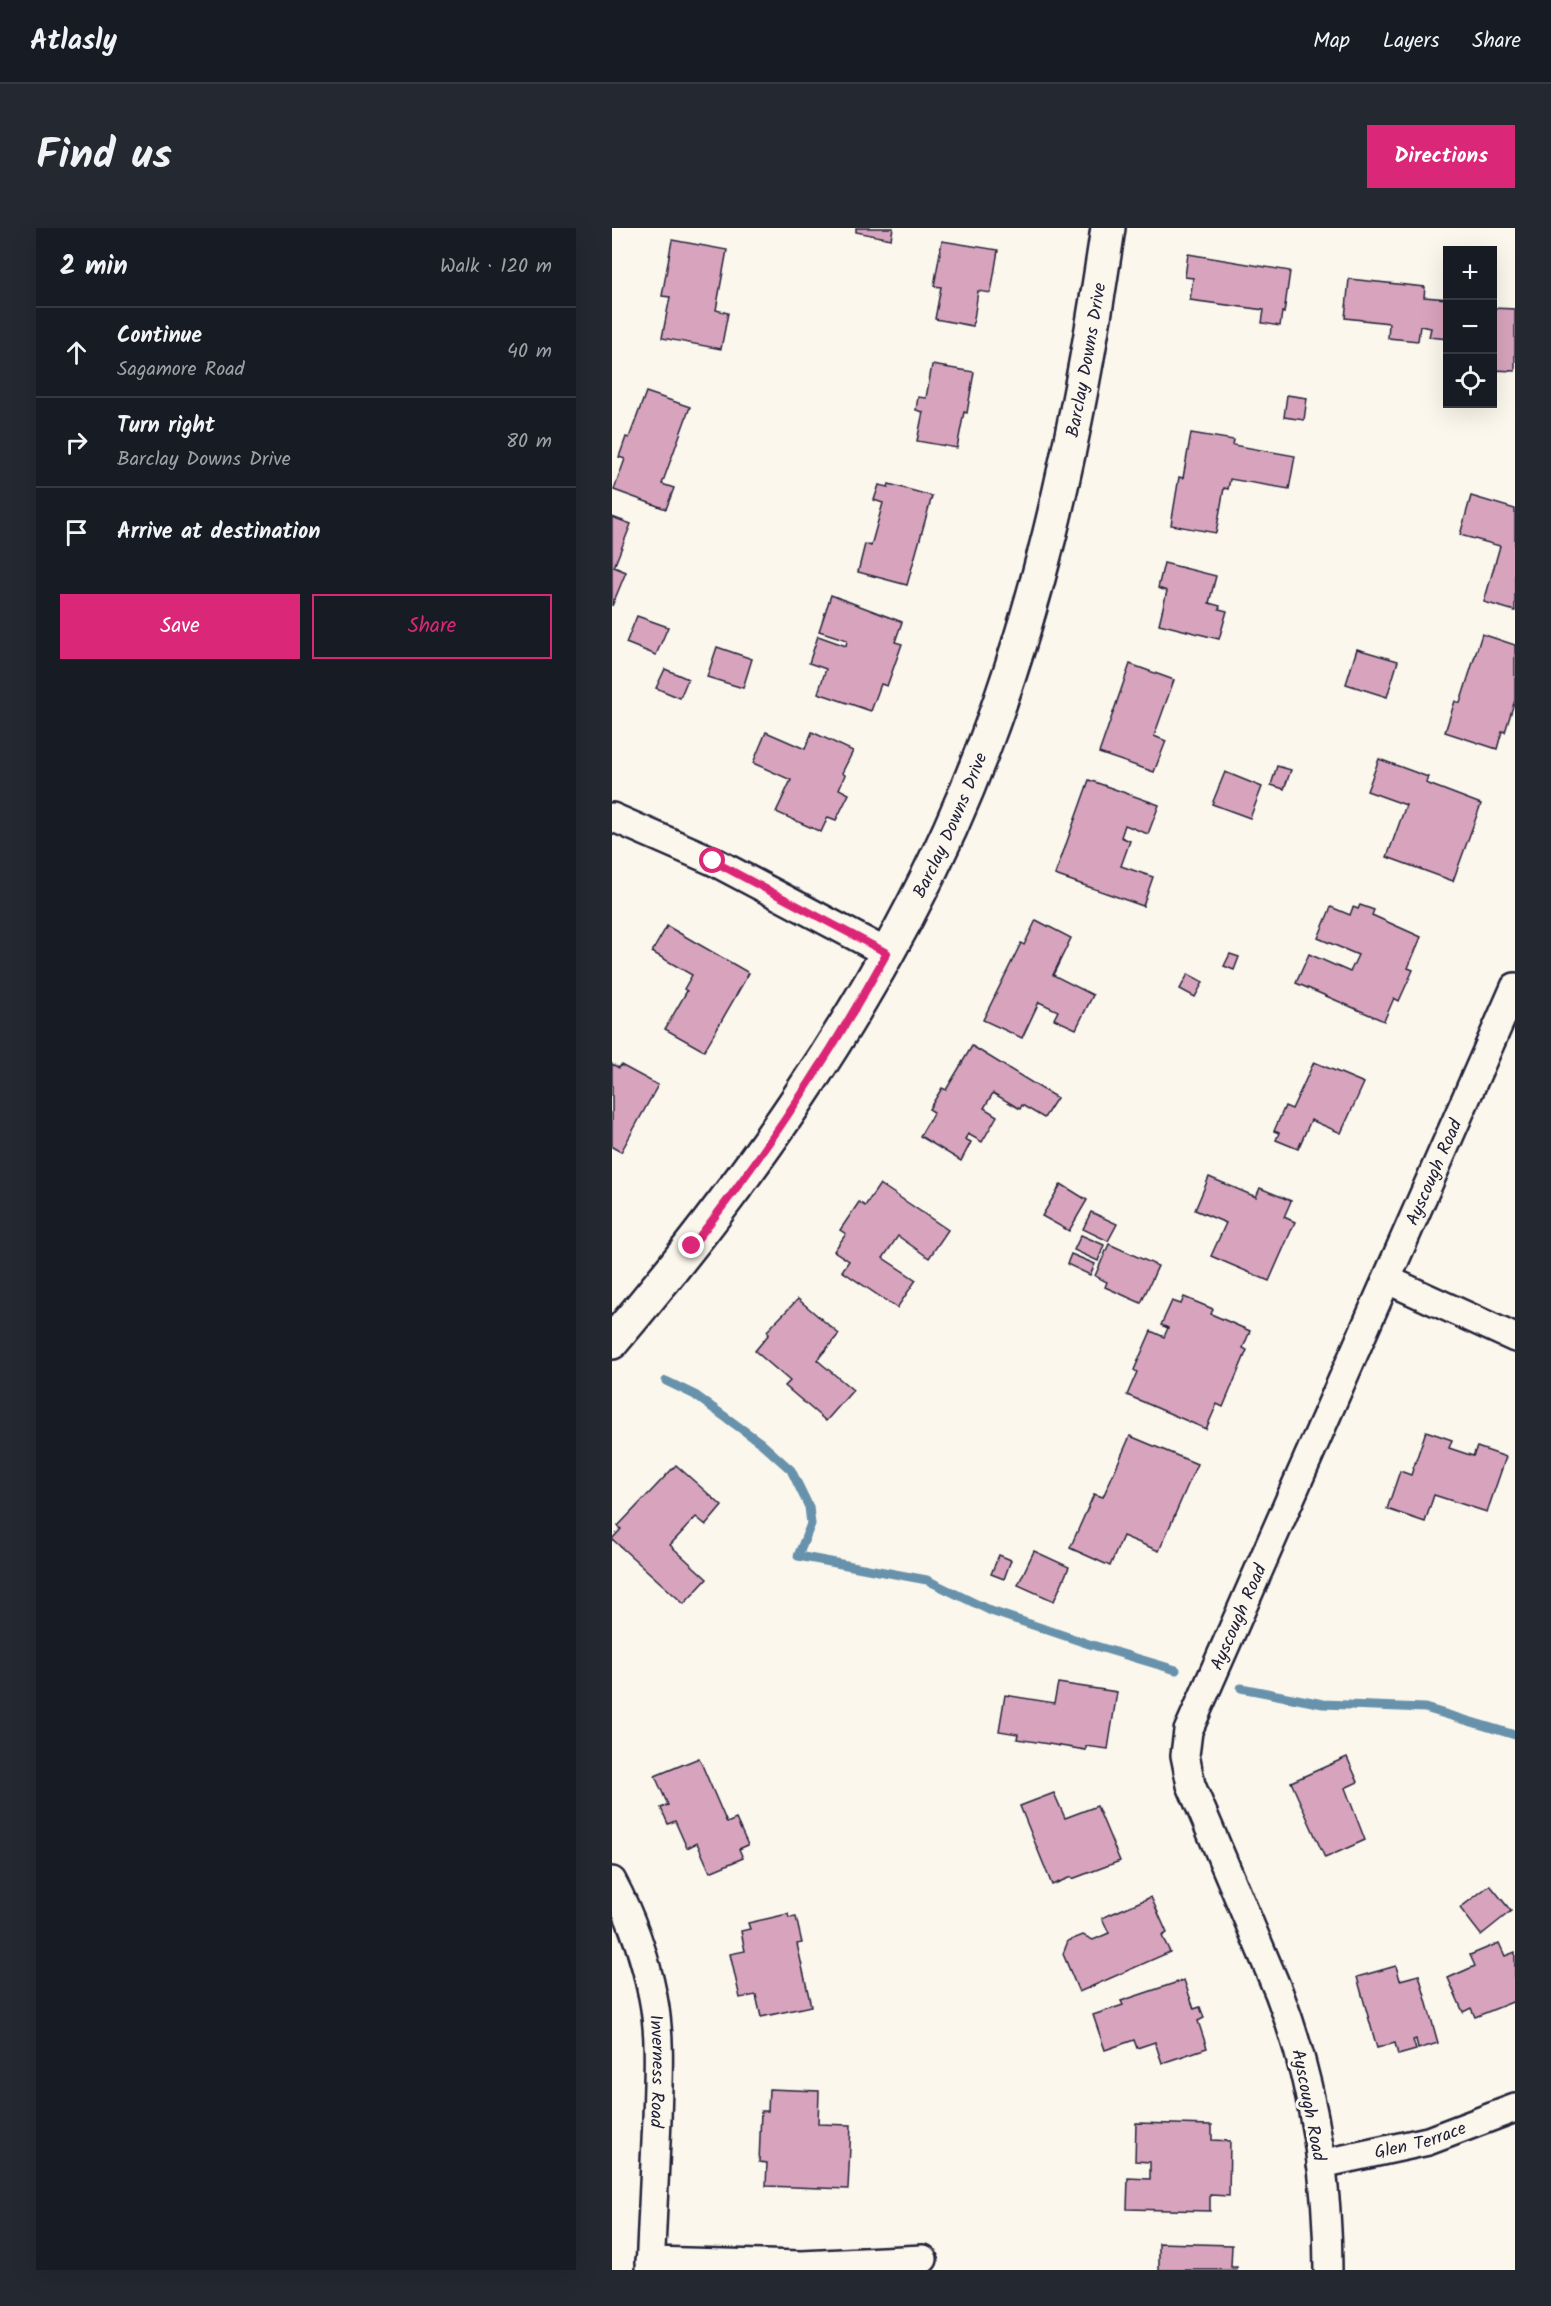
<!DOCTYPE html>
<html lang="en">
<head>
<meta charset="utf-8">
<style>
  :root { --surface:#171b24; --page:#242831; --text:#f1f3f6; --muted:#9ea1a6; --line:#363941; --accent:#db2777 }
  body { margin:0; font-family:Kalam,sans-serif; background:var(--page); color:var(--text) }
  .controls { position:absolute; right:18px; top:18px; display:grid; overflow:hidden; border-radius:0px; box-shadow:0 6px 24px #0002 }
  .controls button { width:54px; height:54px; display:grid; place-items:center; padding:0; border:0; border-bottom:2px solid var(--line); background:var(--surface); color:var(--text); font:30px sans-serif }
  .stop { position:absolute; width:18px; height:18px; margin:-14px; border:4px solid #db2777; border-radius:50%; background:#fff }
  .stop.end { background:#db2777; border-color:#fff; box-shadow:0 2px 6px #0008 }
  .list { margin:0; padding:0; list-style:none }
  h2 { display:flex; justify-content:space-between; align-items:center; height:78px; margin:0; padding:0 24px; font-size:26px }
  h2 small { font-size:20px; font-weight:400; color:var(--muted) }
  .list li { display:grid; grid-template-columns:39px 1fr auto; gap:18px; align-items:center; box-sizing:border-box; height:90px; padding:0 24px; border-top:2px solid var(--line) }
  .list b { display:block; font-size:22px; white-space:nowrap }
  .list p { margin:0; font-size:20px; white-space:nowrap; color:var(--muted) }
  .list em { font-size:20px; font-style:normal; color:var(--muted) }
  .actions { display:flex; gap:12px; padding:18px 24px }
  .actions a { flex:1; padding:14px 0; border:2px solid var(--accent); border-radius:0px; text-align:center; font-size:21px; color:var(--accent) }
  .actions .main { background:var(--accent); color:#fff }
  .icon { flex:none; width:33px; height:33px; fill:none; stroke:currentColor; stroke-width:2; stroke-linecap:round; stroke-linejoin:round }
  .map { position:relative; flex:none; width:903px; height:2042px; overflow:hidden; border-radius:0px }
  header { display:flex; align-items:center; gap:36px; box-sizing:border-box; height:84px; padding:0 30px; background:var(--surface); border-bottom:2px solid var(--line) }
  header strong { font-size:28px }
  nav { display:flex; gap:33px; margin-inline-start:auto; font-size:21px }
  .intro { display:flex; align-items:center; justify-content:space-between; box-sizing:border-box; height:144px; padding:0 36px }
  h1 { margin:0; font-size:42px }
  .button { padding:15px 27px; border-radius:0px; background:var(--accent); color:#fff; font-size:21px; font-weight:700 }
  main { display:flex; gap:36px; padding:0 36px }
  aside { flex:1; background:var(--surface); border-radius:0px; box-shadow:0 6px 24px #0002 }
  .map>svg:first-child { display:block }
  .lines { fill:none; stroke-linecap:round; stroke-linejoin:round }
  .stream { stroke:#6892ac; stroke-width:9 }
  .building { fill:#d8a4bd; stroke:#22223b; stroke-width:1.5 }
  .street-casing { stroke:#22223b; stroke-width:32 }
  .secondary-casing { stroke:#22223b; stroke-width:38 }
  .street { stroke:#fbf7ec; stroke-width:27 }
  .secondary { stroke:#fbf7ec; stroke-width:33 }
  .route { stroke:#db2777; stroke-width:8 }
  .labels { text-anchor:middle; stroke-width:6; stroke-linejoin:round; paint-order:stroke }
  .street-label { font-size:18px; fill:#22223b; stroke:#fbf7ec }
</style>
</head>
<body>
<header>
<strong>Atlasly</strong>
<nav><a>Map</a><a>Layers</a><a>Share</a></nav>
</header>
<div class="intro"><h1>Find us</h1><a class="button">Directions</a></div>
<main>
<aside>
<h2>2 min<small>Walk · 120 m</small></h2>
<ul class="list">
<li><svg class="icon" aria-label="ahead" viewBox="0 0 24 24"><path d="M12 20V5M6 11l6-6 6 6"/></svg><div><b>Continue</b><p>Sagamore Road</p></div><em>40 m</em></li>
<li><svg class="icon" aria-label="right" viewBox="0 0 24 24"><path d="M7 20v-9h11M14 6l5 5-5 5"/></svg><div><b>Turn right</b><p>Barclay Downs Drive</p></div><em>80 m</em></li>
<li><svg class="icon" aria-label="arrive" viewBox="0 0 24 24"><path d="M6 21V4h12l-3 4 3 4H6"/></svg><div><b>Arrive at destination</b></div></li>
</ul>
<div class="actions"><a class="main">Save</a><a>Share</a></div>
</aside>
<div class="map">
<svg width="903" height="2042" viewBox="0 0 903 2042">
  <rect width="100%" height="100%" fill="#fbf7ec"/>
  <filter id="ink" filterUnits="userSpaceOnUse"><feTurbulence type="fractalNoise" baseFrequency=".0167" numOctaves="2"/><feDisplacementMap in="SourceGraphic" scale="12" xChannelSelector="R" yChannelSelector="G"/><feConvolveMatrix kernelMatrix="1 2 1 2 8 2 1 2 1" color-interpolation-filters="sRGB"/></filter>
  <g filter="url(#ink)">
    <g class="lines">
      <g class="stream">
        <polyline points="54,1153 83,1167 149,1215 179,1242 197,1279 199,1296 186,1328 315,1352 379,1383 477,1416 564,1442"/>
        <polyline points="629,1460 711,1476 813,1480 903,1507"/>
      </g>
    </g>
    <g class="building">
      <polygon points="244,0 281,0 279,11 244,4"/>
      <polygon points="60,12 115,22 104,82 116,85 109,121 50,110 58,69 50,68"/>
      <polygon points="330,13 386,22 379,65 366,63 361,98 323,91 329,59 322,58"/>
      <polygon points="576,26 678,43 672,85 670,84 668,98 650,95 652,82 578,72 581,50 573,49"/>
      <polygon points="737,51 813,59 812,69 836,71 836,111 817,109 819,100 808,98 806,113 776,110 777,95 733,90"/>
      <polygon points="880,80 903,81 903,143 880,142"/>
      <polygon points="320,137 362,144 355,185 352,184 345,220 305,213 311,184 304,182 306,169 314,170"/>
      <polygon points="34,164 78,179 50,256 62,260 54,281 2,262 13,231 7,229 14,209 17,210"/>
      <polygon points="675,167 695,170 692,192 672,189"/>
      <polygon points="579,205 622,212 621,217 683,228 677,261 618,251 616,261 612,260 604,305 559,297 567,249 571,250"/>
      <polygon points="277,256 320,268 295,357 246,344 253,316 259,318 271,275 262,272 267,257 276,259"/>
      <polygon points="859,268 903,281 903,383 872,374 888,318 848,307"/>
      <polygon points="0,289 19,296 2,339 14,344 0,378"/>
      <polygon points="552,335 604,348 597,375 608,378 607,381 615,383 607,411 547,396 555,363 546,360"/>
      <polygon points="219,367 290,394 283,414 290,416 275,458 269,456 259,483 206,465 214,441 197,435 206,408 234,418 235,412 207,403"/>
      <polygon points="25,388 56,399 44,427 14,415"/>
      <polygon points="870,406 903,417 903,472 893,504 890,503 885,521 833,504 843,473 848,475"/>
      <polygon points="105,419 140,431 131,460 95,449"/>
      <polygon points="745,421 786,433 775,469 734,456"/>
      <polygon points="518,436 562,452 542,508 554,513 542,544 487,525"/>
      <polygon points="53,441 76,451 68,470 44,460"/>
      <polygon points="154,504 193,521 200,504 241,523 230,545 233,547 227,561 237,566 224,592 216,589 209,604 164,584 179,552 141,535"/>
      <polygon points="767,531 816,549 814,555 869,576 841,653 775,629 794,577 755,563"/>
      <polygon points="665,538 679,542 672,561 659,557"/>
      <polygon points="613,544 650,559 638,590 600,576"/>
      <polygon points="477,552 547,577 536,606 513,597 509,609 518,613 509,638 541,649 531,678 443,647"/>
      <polygon points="748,677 762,682 760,687 809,709 796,740 801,742 787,773 782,770 772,793 684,755 697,726 738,744 746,727 706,710 719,679 738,687 741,679 746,681"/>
      <polygon points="424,692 459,710 441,747 481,767 464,801 442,791 446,783 427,774 410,810 371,792 409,715 412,717"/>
      <polygon points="55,698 137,745 92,823 53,801 75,763 72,761 80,747 40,724"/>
      <polygon points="618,726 627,729 622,742 612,738"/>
      <polygon points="576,746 591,754 583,769 568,761"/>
      <polygon points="360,818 445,870 432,890 410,877 408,881 381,865 372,880 385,888 370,914 356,906 353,911 359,914 349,933 308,908 322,884 317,881 330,860 334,862"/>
      <polygon points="702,834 752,855 729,905 699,892 686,921 664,912 667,905 662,903 673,878 680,881"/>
      <polygon points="0,836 7,840 9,837 46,857 9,924 0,919"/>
      <polygon points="597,949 644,969 648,960 679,973 672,989 683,994 657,1053 599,1028 614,995 583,982"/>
      <polygon points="268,956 336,1002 317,1030 286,1008 271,1030 304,1052 285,1080 230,1043 237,1033 222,1023 234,1006 228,1002 247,974 253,978"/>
      <polygon points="449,956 475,972 457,1003 430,988"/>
      <polygon points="479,984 505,996 496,1013 471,1001"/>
      <polygon points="469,1007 492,1017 486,1033 462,1022"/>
      <polygon points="497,1016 546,1038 529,1075 493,1059 495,1054 483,1048"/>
      <polygon points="459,1026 483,1036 478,1047 455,1036"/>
      <polygon points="572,1069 601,1081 599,1086 638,1103 631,1120 635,1122 611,1179 605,1176 594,1201 515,1167 525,1144 522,1142 539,1103 552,1109 556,1100 549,1097 560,1073 569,1076"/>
      <polygon points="186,1071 227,1106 205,1132 241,1162 214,1193 173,1158 178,1153 143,1123 157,1106 155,1103"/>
      <polygon points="814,1203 840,1212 837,1220 861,1228 865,1219 894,1229 875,1284 822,1267 813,1294 775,1281 788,1243 799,1247"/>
      <polygon points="518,1208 585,1236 547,1323 511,1308 498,1338 458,1320 482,1266 491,1269"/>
      <polygon points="64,1237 110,1278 94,1297 84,1289 58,1317 95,1351 72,1376 0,1311 9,1301 6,1298"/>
      <polygon points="422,1323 457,1339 442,1373 406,1357"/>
      <polygon points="387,1327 399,1332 392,1351 379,1346"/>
      <polygon points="446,1455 505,1464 496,1521 474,1518 474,1522 405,1511 406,1506 387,1503 393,1467 442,1475"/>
      <polygon points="735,1529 746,1554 733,1560 753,1612 713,1630 679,1554"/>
      <polygon points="87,1530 115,1595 124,1591 136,1617 127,1621 131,1630 98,1644 85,1615 75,1620 63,1593 56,1596 49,1580 56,1577 43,1548"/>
      <polygon points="442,1565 453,1590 485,1578 508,1633 460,1651 459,1649 440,1657 408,1578"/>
      <polygon points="878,1657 899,1683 869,1707 848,1680"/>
      <polygon points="539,1669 555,1705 550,1708 558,1724 467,1764 451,1726 456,1713 471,1707 481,1712 497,1705 490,1690"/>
      <polygon points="176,1686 177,1690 184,1689 190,1715 185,1716 199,1778 149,1789 144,1767 128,1770 118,1726 133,1723 129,1703 138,1701 136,1695"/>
      <polygon points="887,1715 893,1728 903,1724 903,1773 863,1789 859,1780 851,1784 836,1750 863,1738 858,1727"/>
      <polygon points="784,1738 788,1752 807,1747 826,1815 806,1821 804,1811 801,1812 804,1822 786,1827 783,1815 765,1820 745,1749"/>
      <polygon points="572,1752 582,1781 588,1779 592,1790 586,1793 595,1820 550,1835 543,1814 525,1820 522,1812 493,1822 481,1787 511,1777 509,1773"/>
      <polygon points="157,1861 207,1863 206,1896 239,1897 236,1961 154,1958 155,1935 147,1934 149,1883 156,1883"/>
      <polygon points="524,1895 600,1897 600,1912 618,1913 617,1968 598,1967 598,1983 515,1981 516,1950 538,1951 538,1934 523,1933"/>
      <polygon points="547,2015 620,2017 619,2039 625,2039 625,2042 547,2042"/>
    </g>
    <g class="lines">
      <defs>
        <g id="street">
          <polyline points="0,589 101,633 275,725"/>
          <polyline points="776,1052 903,1110"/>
          <path id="s1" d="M 0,1653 C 20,1690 33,1728 41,1769 C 49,1809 46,1851 45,1892 C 43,1942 40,1992 38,2042"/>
          <path id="s2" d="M 709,1936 L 816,1913 L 903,1880"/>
          <polyline points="38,2033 190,2037 311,2031"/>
          <path id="s3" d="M 716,2042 C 716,1947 701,1854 667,1765 L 579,1557 L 573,1527 L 576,1503 L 903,759"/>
        </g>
        <g id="secondary">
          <path id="s4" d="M 0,1114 C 133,957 253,789 338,601 C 423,411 466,205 496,0"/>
        </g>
      </defs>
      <use href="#street" class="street-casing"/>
      <use href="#secondary" class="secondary-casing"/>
      <use href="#street" class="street"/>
      <use href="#secondary" class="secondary"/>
    </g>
  </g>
  <g class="lines" filter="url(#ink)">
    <path class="route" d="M 80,1018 C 153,926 218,828 275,725 L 101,633"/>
  </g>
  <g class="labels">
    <g class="street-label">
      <text dy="6" stroke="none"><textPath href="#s4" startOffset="1106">Barclay Downs Drive</textPath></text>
      <text dy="6" stroke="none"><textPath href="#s4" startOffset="620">Barclay Downs Drive</textPath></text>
      <text dy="6" stroke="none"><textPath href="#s3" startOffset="1174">Ayscough Road</textPath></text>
      <text dy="6" stroke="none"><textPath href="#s3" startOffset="688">Ayscough Road</textPath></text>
      <text dy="6" stroke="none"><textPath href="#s1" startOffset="198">Inverness Road</textPath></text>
      <text transform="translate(697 1877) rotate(79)" y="6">Ayscough Road</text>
      <text dy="6" stroke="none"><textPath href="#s2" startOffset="102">Glen Terrace</textPath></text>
    </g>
  </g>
</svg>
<div class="controls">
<button>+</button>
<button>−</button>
<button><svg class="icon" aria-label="locate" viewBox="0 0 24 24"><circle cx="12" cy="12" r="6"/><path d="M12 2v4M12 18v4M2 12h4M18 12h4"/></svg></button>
</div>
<div class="stop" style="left:101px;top:633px"></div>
<div class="stop end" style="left:80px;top:1018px"></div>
</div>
</main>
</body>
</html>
